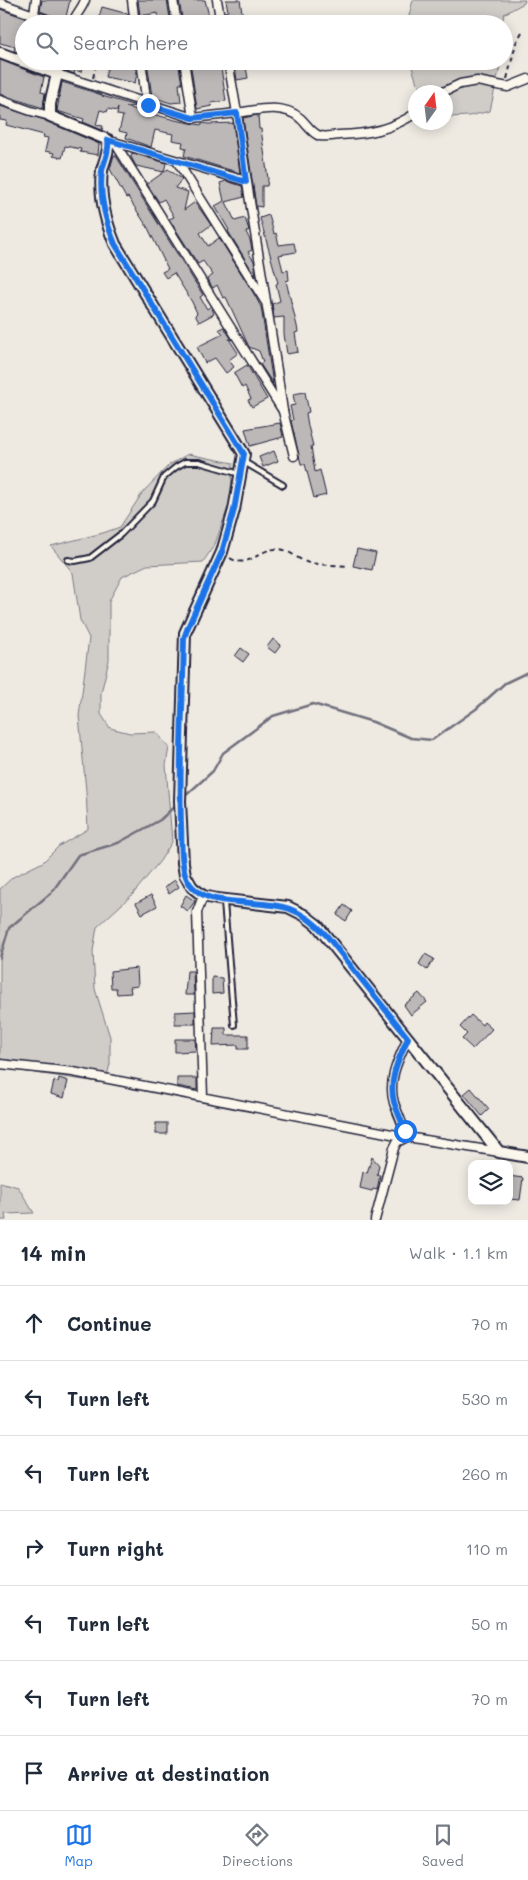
<!DOCTYPE html>
<html lang="en">
<head>
<meta charset="utf-8">
<style>
  :root { --surface:#fff; --page:#f2f2f3; --text:#1f2937; --muted:#747a83; --line:#e0e1e3; --accent:#1a73e8 }
  body { margin:0; font-family:Mali,sans-serif; background:var(--page); color:var(--text) }
  .controls { position:absolute; right:15px; bottom:15px; display:grid; overflow:hidden; border-radius:10px; box-shadow:0 2px 12px #0003 }
  .controls button { width:45px; height:45px; display:grid; place-items:center; padding:0; border:0; border-bottom:1px solid var(--line); background:var(--surface); color:var(--text); font:25px sans-serif }
  .compass { position:absolute; left:408px; top:85px; width:45px; height:45px; border-radius:50%; background:var(--surface); box-shadow:0 2px 12px #0003; rotate:14deg }
  .stop { position:absolute; width:15px; height:15px; margin:-11px; border:4px solid #1a73e8; border-radius:50%; background:#fff }
  .stop.end { background:#1a73e8; border-color:#fff; box-shadow:0 1px 5px #0008 }
  .list { margin:0; padding:0; list-style:none }
  h2 { display:flex; justify-content:space-between; align-items:center; height:65px; margin:0; padding:0 20px; font-size:21px }
  h2 small { font-size:16px; font-weight:400; color:var(--muted) }
  .list li { display:grid; grid-template-columns:32px 1fr auto; gap:15px; align-items:center; box-sizing:border-box; height:75px; padding:0 20px; border-top:1px solid var(--line) }
  .list b { display:block; font-size:19px; white-space:nowrap }
  .list em { font-size:16px; font-style:normal; color:var(--muted) }
  .icon { flex:none; width:28px; height:28px; fill:none; stroke:currentColor; stroke-width:2; stroke-linecap:round; stroke-linejoin:round }
  .map { position:relative; flex:none; width:528px; height:1220px; overflow:hidden }
  .search { position:absolute; background:var(--surface); box-shadow:0 2px 12px #0003; left:15px; right:15px; top:15px; height:55px; display:flex; align-items:center; gap:12px; box-sizing:border-box; padding:0 18px; border-radius:28px; color:var(--muted); font-size:19px }
  .sheet { height:590px; background:var(--surface) }
  nav { display:flex; justify-content:space-around; align-items:center; box-sizing:border-box; height:70px; border-top:1px solid var(--line); background:var(--surface); font-size:14px; color:var(--muted) }
  nav a { display:grid; justify-items:center; gap:2px }
  nav .on { color:var(--accent) }
  .map>svg:first-child { display:block }
  .green { fill:#d0cdc9; stroke:#797882 }
  .lines { fill:none; stroke-linecap:round; stroke-linejoin:round }
  .stream { stroke:#716f7c; stroke-width:2.5 }
  .building { fill:#bcb8b8; stroke:#22223b }
  .service-casing { stroke:#22223b; stroke-width:8 }
  .minor-casing { stroke:#22223b; stroke-width:11 }
  .tertiary-casing { stroke:#22223b; stroke-width:14 }
  .path { stroke:#22223b; stroke-width:2; stroke-dasharray:5 4; stroke-linecap:butt }
  .service { stroke:#fbf7ec; stroke-width:4 }
  .minor { stroke:#fbf7ec; stroke-width:8 }
  .tertiary { stroke:#fbf7ec; stroke-width:10 }
  .route { stroke:#1a73e8; stroke-width:6 }
</style>
</head>
<body>
<div class="map">
<svg width="528" height="1220" viewBox="0 0 528 1220">
  <rect width="100%" height="100%" fill="#eeeae2"/>
  <filter id="ink" filterUnits="userSpaceOnUse"><feTurbulence type="fractalNoise" baseFrequency=".02" numOctaves="2"/><feDisplacementMap in="SourceGraphic" scale="10" xChannelSelector="R" yChannelSelector="G"/><feConvolveMatrix kernelMatrix="1 2 1 2 8 2 1 2 1" color-interpolation-filters="sRGB"/></filter>
  <g filter="url(#ink)">
    <g class="green">
      <polygon points="413,0 525,0 524,3 504,14 502,24 407,24"/>
      <polygon points="410,61 501,61 490,111 469,116 447,117 446,115 446,92 426,92 417,83"/>
      <polygon points="188,454 233,463 230,502 215,544 203,562 147,565 122,577 109,601 109,660 101,693 101,714 110,728 130,733 156,732 169,747 166,765 172,842 160,861 133,894 97,927 93,951 95,989 110,1037 110,1064 105,1083 0,1068 0,889 13,877 43,862 59,846 88,829 86,791 79,716 89,638 80,620 73,573 51,546 103,533 120,527 143,492 169,465"/>
      <polygon points="0,1182 18,1187 34,1213 5,1214 6,1220 0,1220"/>
    </g>
    <g class="lines">
      <g class="stream">
        <polyline points="183,798 213,771 223,753 273,716 313,704 373,722 411,738 432,740 476,709 505,683 528,672"/>
        <polyline points="0,958 9,928 52,892 78,855 118,843 160,820 177,804"/>
      </g>
    </g>
    <g class="building">
      <polygon points="42,0 70,0 65,21 40,11"/>
      <polygon points="138,0 167,0 171,24 159,24 158,13 140,16"/>
      <polygon points="179,0 205,0 211,24 183,24"/>
      <polygon points="226,0 240,0 244,24 227,24 225,12 228,11"/>
      <polygon points="102,7 128,14 128,24 97,24"/>
      <polygon points="0,9 42,24 24,24 24,54 14,51 15,47 0,43"/>
      <polygon points="0,60 44,77 41,92 45,93 43,108 0,94"/>
      <polygon points="66,61 84,61 81,72 75,70 74,74 67,71 68,67 65,66"/>
      <polygon points="125,61 135,61 137,73 135,83 105,77 109,62 127,67"/>
      <polygon points="147,61 178,61 182,84 179,84 181,102 171,103 152,97"/>
      <polygon points="190,61 220,61 226,101 211,103 212,106 197,109"/>
      <polygon points="234,61 245,62 248,78 237,80"/>
      <polygon points="62,82 102,95 102,96 136,106 126,107 175,120 201,125 202,123 208,124 233,123 240,173 184,156 186,148 182,147 183,142 172,140 173,134 155,130 151,147 126,138 127,133 119,131 123,116 117,115 118,108 117,111 108,109 107,112 100,110 96,125 103,126 102,130 83,122 84,119 57,111"/>
      <polygon points="0,106 45,120 99,144 98,155 80,152 81,149 65,146 62,158 53,156 54,153 45,151 48,138 43,137 44,135 6,125 7,121 0,120"/>
      <polygon points="258,115 259,129 261,129 268,179 267,186 262,186 262,207 256,206 243,118"/>
      <polygon points="132,153 166,163 164,172 168,169 182,179 175,188 188,192 184,210 195,202 211,225 200,233 208,246 219,238 254,294 261,307 273,384 260,364 263,362 259,351 249,347 226,297 223,298 217,285 213,288 207,279 213,275 203,261 198,264 169,219 174,217 164,199 159,202 147,184 164,172 136,166 131,157"/>
      <polygon points="114,155 116,156 203,295 200,297 207,309 211,306 214,314 199,322 195,315 197,313 192,302 174,273 166,278 162,272 168,269 148,228 128,197 126,198 110,169"/>
      <polygon points="226,181 242,186 244,197 226,202 235,221 245,218 249,230 246,232 250,240 252,250 248,252 254,261 256,277 228,231 229,230 215,206 224,201 220,183"/>
      <polygon points="269,215 274,234 276,233 279,245 294,243 296,252 279,255 283,271 288,270 289,280 286,281 297,326 298,332 295,333 298,352 287,354 284,334 284,317 274,318 272,304 280,301 276,284 278,283 260,218"/>
      <polygon points="224,327 232,340 229,339 238,353 229,360 234,367 226,373 215,358 205,363 197,347 223,334 219,329"/>
      <polygon points="247,365 267,399 252,407 248,400 251,399 245,386 242,388 234,373"/>
      <polygon points="305,392 309,412 306,413 308,426 313,446 311,446 315,472 320,470 326,495 314,498 305,464 301,464 291,421 293,420 290,406 295,405 293,394"/>
      <polygon points="280,423 283,437 250,446 245,429"/>
      <polygon points="274,451 278,461 263,467 259,457"/>
      <polygon points="357,549 376,553 372,570 353,566"/>
      <polygon points="273,639 281,645 275,653 267,647"/>
      <polygon points="241,648 249,654 243,662 235,656"/>
      <polygon points="175,880 179,887 169,894 165,887"/>
      <polygon points="151,895 157,906 142,914 136,903"/>
      <polygon points="186,895 195,901 188,911 180,906"/>
      <polygon points="344,905 352,911 346,921 337,915"/>
      <polygon points="425,954 434,959 427,970 419,964"/>
      <polygon points="137,968 138,986 130,987 131,993 117,994 116,988 111,988 110,971"/>
      <polygon points="187,971 193,971 194,995 185,995"/>
      <polygon points="212,977 222,978 223,993 212,994"/>
      <polygon points="419,993 427,1002 411,1015 404,1005"/>
      <polygon points="195,1011 195,1024 175,1024 175,1012"/>
      <polygon points="471,1015 482,1025 484,1022 492,1029 473,1049 462,1039 467,1034 460,1027"/>
      <polygon points="214,1028 226,1028 226,1035 248,1035 248,1049 238,1049 238,1045 213,1046"/>
      <polygon points="175,1039 195,1039 196,1051 175,1052"/>
      <polygon points="59,1078 68,1081 64,1098 51,1094 54,1081 58,1082"/>
      <polygon points="177,1078 197,1078 197,1090 177,1086"/>
      <polygon points="471,1088 489,1109 482,1116 464,1094"/>
      <rect x="156" y="1123" width="11" height="11"/>
      <polygon points="372,1157 379,1165 377,1175 380,1175 377,1190 373,1189 372,1191 360,1188 363,1172 367,1173"/>
      <polygon points="509,1176 523,1178 520,1200 509,1199"/>
    </g>
    <g class="lines">
      <defs>
        <g id="service">
          <polyline points="244,462 283,485"/>
          <polyline points="68,560 75,561 90,558 121,534 153,501 164,477 176,467 185,462 199,462 240,474"/>
          <polyline points="224,902 234,1025"/>
        </g>
        <g id="minor">
          <polyline points="132,0 135,24"/>
          <polyline points="173,0 177,24"/>
          <polyline points="217,0 221,24"/>
          <polyline points="0,3 59,24"/>
          <polyline points="34,14 36,0"/>
          <path d="M 72,24 C 75,15 82,9 85,0"/>
          <path d="M 61,61 L 57,74 L 193,118 L 237,113 C 250,212 269,311 283,411 L 115,143"/>
          <polyline points="141,61 147,105"/>
          <polyline points="184,61 193,118"/>
          <path d="M 228,61 L 237,113 C 257,110 283,103 300,118 C 307,124 311,133 320,136 C 326,137 333,136 339,135 C 369,134 390,130 416,113"/>
          <polyline points="443,92 460,84 477,81 508,87 528,79"/>
          <polyline points="0,100 31,111 50,116"/>
          <polyline points="114,142 246,181"/>
          <polyline points="177,161 265,301"/>
          <polyline points="283,411 294,456"/>
          <polyline points="203,896 197,912 203,1097"/>
          <polyline points="0,1064 73,1072 407,1137 499,1152"/>
          <path d="M 375,1220 L 394,1148 L 397,1142 L 407,1137 C 403,1125 398,1114 394,1103 C 387,1080 399,1058 408,1038"/>
        </g>
        <path id="tertiary" d="M 0,53 L 57,74 L 50,104 L 50,116 L 108,140 C 110,151 104,160 102,171 C 99,194 106,222 115,244 L 244,454 L 234,510 L 222,552 L 185,633 L 180,801 L 183,863 L 185,875 L 192,887 L 203,896 L 217,899 L 288,907 L 304,915 L 317,925 L 499,1152 L 528,1157"/>
      </defs>
      <use href="#service" class="service-casing"/>
      <use href="#minor" class="minor-casing"/>
      <use href="#tertiary" class="tertiary-casing"/>
      <g class="path">
        <polyline points="93,78 97,61"/>
        <polyline points="507,79 516,43 522,32"/>
        <path d="M 230,558 C 249,570 259,548 277,549 C 288,549 296,558 306,562 C 316,565 337,565 349,566"/>
      </g>
      <use href="#service" class="service"/>
      <use href="#minor" class="minor"/>
      <use href="#tertiary" class="tertiary"/>
    </g>
  </g>
  <g class="lines" filter="url(#ink)">
    <path class="route" d="M 148,105 L 193,118 L 237,113 L 246,182 L 108,140 C 110,151 104,160 102,171 C 99,194 106,222 115,244 L 244,454 L 234,510 L 222,552 L 188,627 L 184,638 C 183,700 179,762 181,824 C 182,840 180,859 185,874 C 189,888 202,896 215,899 C 264,908 289,894 327,936 L 408,1038 C 399,1058 388,1079 394,1102 C 397,1112 402,1121 405,1131"/>
  </g>
</svg>
<div class="controls">
<button><svg class="icon" aria-label="layers" viewBox="0 0 24 24"><path d="M12 4l9 5-9 5-9-5zM3 14l9 5 9-5"/></svg></button>
</div>
<svg class="compass" viewBox="-18 -18 36 36"><path d="M0-13l5 13h-10z" fill="#e53935"/><path d="M0 13l5-13h-10z" fill="#747a83"/></svg>
<div class="stop" style="left:405px;top:1131px"></div>
<div class="stop end" style="left:148px;top:105px"></div>
<div class="search"><svg class="icon" aria-label="search" viewBox="0 0 24 24"><circle cx="10" cy="10" r="6"/><path d="M15 15l6 6"/></svg>Search here</div>
</div>
<section class="sheet">
<h2>14 min<small>Walk · 1.1 km</small></h2>
<ul class="list">
<li><svg class="icon" aria-label="ahead" viewBox="0 0 24 24"><path d="M12 20V5M6 11l6-6 6 6"/></svg><div><b>Continue</b></div><em>70 m</em></li>
<li><svg class="icon" aria-label="left" viewBox="0 0 24 24"><path d="M17 20v-9H6M10 6l-5 5 5 5"/></svg><div><b>Turn left</b></div><em>530 m</em></li>
<li><svg class="icon" aria-label="left" viewBox="0 0 24 24"><path d="M17 20v-9H6M10 6l-5 5 5 5"/></svg><div><b>Turn left</b></div><em>260 m</em></li>
<li><svg class="icon" aria-label="right" viewBox="0 0 24 24"><path d="M7 20v-9h11M14 6l5 5-5 5"/></svg><div><b>Turn right</b></div><em>110 m</em></li>
<li><svg class="icon" aria-label="left" viewBox="0 0 24 24"><path d="M17 20v-9H6M10 6l-5 5 5 5"/></svg><div><b>Turn left</b></div><em>50 m</em></li>
<li><svg class="icon" aria-label="left" viewBox="0 0 24 24"><path d="M17 20v-9H6M10 6l-5 5 5 5"/></svg><div><b>Turn left</b></div><em>70 m</em></li>
<li><svg class="icon" aria-label="arrive" viewBox="0 0 24 24"><path d="M6 21V4h12l-3 4 3 4H6"/></svg><div><b>Arrive at destination</b></div></li>
</ul>
</section>
<nav>
<a class="on"><svg class="icon" aria-label="map" viewBox="0 0 24 24"><path d="M3 6l6-2 6 2 6-2v14l-6 2-6-2-6 2zM9 4v14M15 6v14"/></svg>Map</a>
<a><svg class="icon" aria-label="directions" viewBox="0 0 24 24"><path d="M12 3l9 9-9 9-9-9zM9 14v-3h6M13 9l2 2-2 2"/></svg>Directions</a>
<a><svg class="icon" aria-label="saved" viewBox="0 0 24 24"><path d="M7 4h10v16l-5-4-5 4z"/></svg>Saved</a>
</nav>
</body>
</html>
